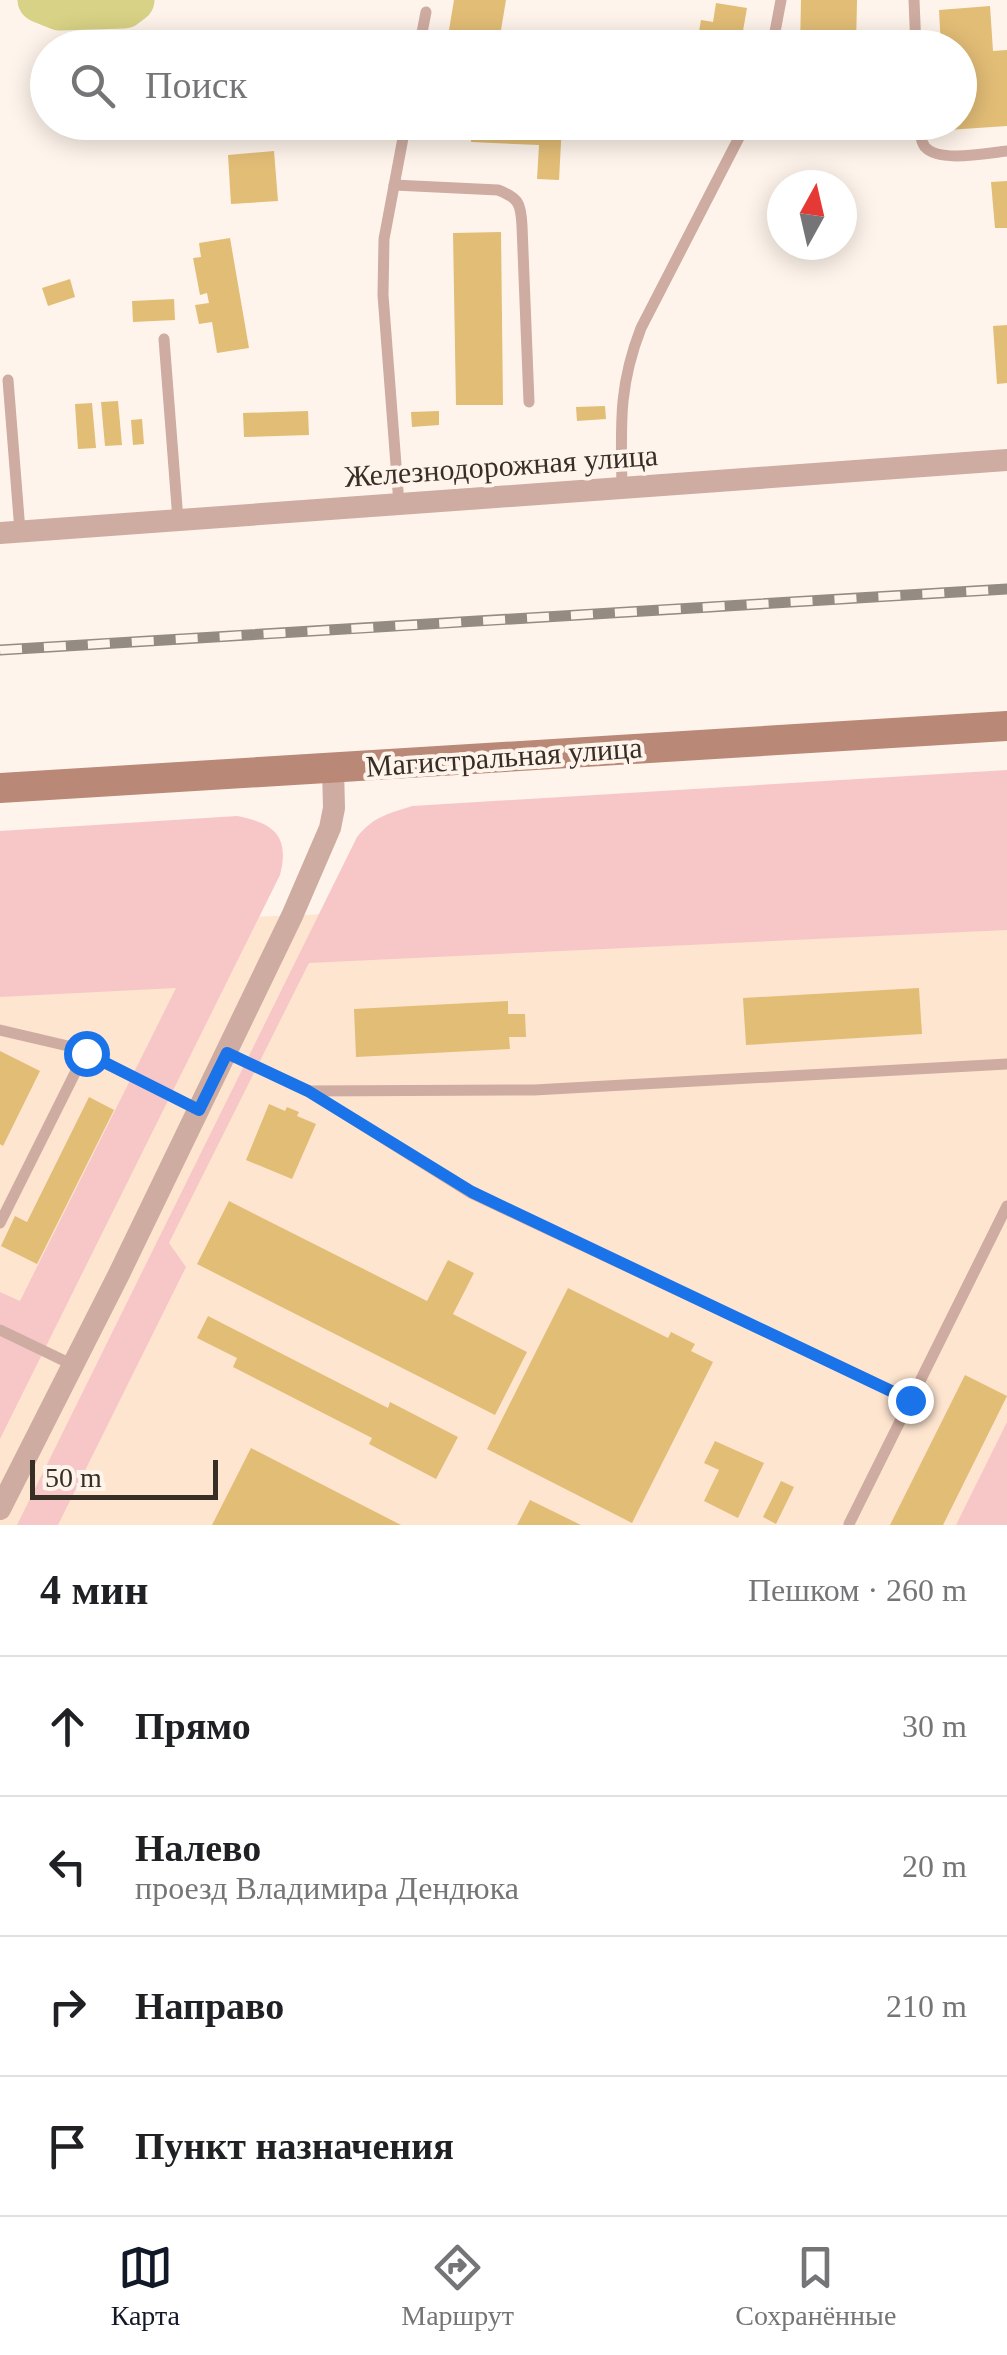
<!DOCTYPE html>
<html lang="ru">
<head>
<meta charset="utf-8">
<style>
  :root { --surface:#fff; --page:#f2f2f2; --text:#202124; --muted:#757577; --line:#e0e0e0; --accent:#111827 }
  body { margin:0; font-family:"Times New Roman",serif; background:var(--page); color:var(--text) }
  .compass { position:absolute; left:767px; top:170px; width:90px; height:90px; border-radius:50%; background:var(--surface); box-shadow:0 5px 25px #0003; rotate:8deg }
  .scale { position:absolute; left:30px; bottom:25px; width:188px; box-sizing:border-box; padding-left:10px; border:5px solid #372e26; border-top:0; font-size:28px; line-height:35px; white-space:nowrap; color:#372e26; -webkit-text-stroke:8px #fef4eb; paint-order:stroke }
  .stop { position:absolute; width:30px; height:30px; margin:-22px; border:8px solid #1a73e8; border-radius:50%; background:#fff }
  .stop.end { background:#1a73e8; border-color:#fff; box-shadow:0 2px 10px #0008 }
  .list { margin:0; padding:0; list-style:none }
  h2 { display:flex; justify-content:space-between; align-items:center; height:130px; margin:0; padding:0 40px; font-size:42px }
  h2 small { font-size:32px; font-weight:400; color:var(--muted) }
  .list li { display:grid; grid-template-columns:65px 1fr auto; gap:30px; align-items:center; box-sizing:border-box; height:140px; padding:0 40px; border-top:2px solid var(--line) }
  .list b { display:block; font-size:38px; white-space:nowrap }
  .list p { margin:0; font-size:32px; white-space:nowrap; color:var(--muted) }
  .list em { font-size:32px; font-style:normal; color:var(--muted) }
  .icon { flex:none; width:55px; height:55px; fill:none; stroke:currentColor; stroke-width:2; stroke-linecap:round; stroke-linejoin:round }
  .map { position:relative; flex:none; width:1007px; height:1525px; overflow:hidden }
  .search { position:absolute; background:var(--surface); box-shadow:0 5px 25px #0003; left:30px; right:30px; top:30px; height:110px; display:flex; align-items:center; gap:25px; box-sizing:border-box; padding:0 35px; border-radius:55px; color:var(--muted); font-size:38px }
  .sheet { height:690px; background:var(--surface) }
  nav { display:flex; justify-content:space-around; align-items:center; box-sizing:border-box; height:140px; border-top:2px solid var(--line); background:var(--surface); font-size:28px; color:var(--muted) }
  nav a { display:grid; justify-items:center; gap:5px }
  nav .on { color:var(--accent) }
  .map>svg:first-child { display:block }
  .built { fill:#fee5d0 }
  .green { fill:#f7c7c8 }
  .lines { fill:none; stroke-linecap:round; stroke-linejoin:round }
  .river { stroke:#d7d285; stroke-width:45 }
  .building { fill:#e2bd76 }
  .lane { stroke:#cfaca1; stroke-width:11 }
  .street { stroke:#cfaca1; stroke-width:22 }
  .secondary { stroke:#ba8877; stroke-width:30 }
  .rail-casing { stroke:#948b82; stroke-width:11 }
  .rail { stroke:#fef4eb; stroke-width:8; stroke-dasharray:22; stroke-linecap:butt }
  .route { stroke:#1a73e8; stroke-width:12 }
  .labels { text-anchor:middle; stroke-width:8; stroke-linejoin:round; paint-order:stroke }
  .street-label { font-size:30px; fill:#372e26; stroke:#fef4eb }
</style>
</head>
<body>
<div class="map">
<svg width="1007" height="1525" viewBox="0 0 1007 1525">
  <rect width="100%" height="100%" fill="#fef4eb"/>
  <polygon class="built" points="1007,889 1007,1525 0,1525 0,926"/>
  <g class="green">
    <path d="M 1007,770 L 1007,930 L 309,963 L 169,1243 L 186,1267 L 58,1525 L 17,1525 L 357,837 C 374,816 388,814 412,806 Z"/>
    <path d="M 237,816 C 274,823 290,836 280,875 L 0,1439 L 0,1292 L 20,1301 L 176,988 L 0,997 L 0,831 Z"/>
    <polygon points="1007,1422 1007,1525 956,1525"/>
  </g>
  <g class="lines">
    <polyline class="river" points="40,0 60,8 124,6 132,0"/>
  </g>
  <g class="building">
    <polygon points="454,0 506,0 498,48 446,48"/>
    <polygon points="801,0 857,0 856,48 800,48"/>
    <polygon points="716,3 747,8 740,48 696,48 701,20 713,22"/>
    <polygon points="990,6 993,51 1007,50 1007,126 947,130 946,122 960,122 960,48 941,48 939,10"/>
    <polygon points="472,122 562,124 559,180 537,179 539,145 471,142"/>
    <polygon points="274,151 278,201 231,204 228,155"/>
    <polygon points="1007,181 1007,228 995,228 991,182"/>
    <polygon points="501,232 503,405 456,405 453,233"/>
    <polygon points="230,238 249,348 217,353 212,322 199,324 195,305 209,303 207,293 200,295 193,258 201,257 199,243"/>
    <polygon points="70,279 75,297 48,306 42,288"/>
    <polygon points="174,299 175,320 133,322 132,301"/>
    <polygon points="1007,325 1007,383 997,384 993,326"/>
    <polygon points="118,401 122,445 105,446 101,402"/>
    <polygon points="92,403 96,448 78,449 75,404"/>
    <polygon points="605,406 606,419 577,421 576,407"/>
    <polygon points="308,411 309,435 244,437 243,413"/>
    <polygon points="439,411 439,425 412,427 411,412"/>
    <polygon points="142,419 144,444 133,445 131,420"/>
    <polygon points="919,988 922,1034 746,1045 743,998"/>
    <polygon points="508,1001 508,1014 525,1014 526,1037 509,1037 510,1049 356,1057 354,1009"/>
    <polygon points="0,1051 40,1071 3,1146 0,1144"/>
    <polygon points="89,1097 114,1110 37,1264 1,1246 15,1216 27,1222"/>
    <polygon points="269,1104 285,1111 287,1107 299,1112 297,1116 316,1124 292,1179 246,1160"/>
    <polygon points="229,1201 427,1301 448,1260 474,1273 453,1314 527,1352 495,1415 197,1264"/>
    <polygon points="568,1288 668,1338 671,1332 695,1344 691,1351 713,1362 632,1523 487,1449"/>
    <polygon points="208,1316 388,1408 390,1402 458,1437 436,1479 369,1444 372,1438 233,1367 237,1358 197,1338"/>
    <polygon points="965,1375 1007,1396 943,1525 890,1525"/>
    <polygon points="715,1441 764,1463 738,1518 704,1501 719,1470 704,1463"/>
    <polygon points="251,1448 401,1525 212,1525"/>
    <polygon points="781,1481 794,1487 776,1524 763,1517"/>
    <polygon points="530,1500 581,1525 517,1525"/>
  </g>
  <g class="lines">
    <g class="lane">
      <polyline points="914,0 916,48"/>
      <polyline points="419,48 426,12"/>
      <polyline points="772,48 781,0"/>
      <path d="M 920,122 C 920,131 920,140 925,147 C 939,163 987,153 1007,151"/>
      <path d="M 394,185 L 498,190 C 519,198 521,204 522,226 L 529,402"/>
      <polyline points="164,339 178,520"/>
      <polyline points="8,380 20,531"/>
      <path d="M 622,488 C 621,426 618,387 641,328 L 747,122"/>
      <polyline points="399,504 383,295 384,239 406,122"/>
      <polyline points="0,1030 68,1046 85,1053 199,1110"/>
      <polyline points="227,1053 308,1091 534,1090 1007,1064"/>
      <polyline points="308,1091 471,1193 911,1400"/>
      <polyline points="0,1223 85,1053"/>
      <polyline points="0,1330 73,1365"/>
      <polyline points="849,1524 1007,1206"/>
    </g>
    <g class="street">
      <polyline points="0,533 1007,460"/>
      <polyline points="0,1509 119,1274 292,916 330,828 334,808 333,768"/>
    </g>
    <polyline class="secondary" points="0,788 1007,726"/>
    <defs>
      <polyline id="rail" points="0,650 1007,589"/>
    </defs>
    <use href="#rail" class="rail-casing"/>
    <use href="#rail" class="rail"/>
  </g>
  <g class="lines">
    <polyline class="route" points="86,1053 199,1110 227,1053 308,1091 472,1192 910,1400"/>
  </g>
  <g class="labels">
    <g class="street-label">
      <text transform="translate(501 466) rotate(-4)" y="10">Железнодорожная улица</text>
      <text transform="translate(504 757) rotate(-4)" y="10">Магистральная улица</text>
    </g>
  </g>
</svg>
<svg class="compass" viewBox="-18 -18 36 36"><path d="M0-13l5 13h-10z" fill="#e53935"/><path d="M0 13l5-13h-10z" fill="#757577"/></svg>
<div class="scale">50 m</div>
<div class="stop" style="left:86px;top:1053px"></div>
<div class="stop end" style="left:910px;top:1400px"></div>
<div class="search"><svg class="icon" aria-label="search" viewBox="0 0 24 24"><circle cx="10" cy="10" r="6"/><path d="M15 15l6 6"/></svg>Поиск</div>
</div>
<section class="sheet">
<h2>4 мин<small>Пешком · 260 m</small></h2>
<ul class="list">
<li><svg class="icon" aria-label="ahead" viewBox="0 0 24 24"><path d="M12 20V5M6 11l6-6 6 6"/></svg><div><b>Прямо</b></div><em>30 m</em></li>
<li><svg class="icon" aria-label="left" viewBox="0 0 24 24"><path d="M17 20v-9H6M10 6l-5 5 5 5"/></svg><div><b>Налево</b><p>проезд Владимира Дендюка</p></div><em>20 m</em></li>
<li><svg class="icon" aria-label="right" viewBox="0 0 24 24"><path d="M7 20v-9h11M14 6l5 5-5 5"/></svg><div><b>Направо</b></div><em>210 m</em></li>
<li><svg class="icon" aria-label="arrive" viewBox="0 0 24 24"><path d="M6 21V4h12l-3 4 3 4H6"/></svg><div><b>Пункт назначения</b></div></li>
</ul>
</section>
<nav>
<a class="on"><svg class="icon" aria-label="map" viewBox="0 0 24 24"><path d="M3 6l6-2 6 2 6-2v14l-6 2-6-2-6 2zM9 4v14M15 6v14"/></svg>Карта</a>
<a><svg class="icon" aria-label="directions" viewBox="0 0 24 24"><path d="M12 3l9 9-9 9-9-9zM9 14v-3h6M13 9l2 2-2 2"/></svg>Маршрут</a>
<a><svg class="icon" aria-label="saved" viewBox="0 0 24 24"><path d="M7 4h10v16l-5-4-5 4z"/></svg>Сохранённые</a>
</nav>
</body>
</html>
